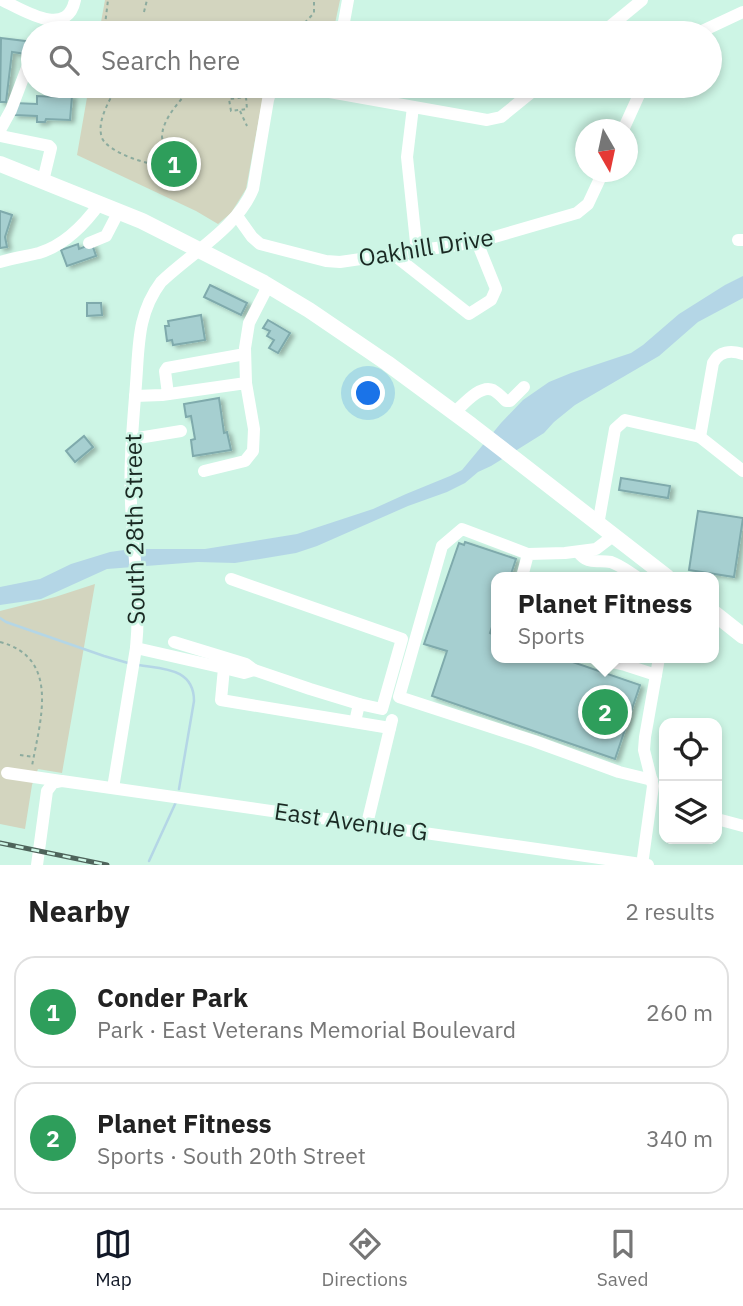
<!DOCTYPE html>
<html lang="en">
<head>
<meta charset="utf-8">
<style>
  :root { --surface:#fff; --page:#f2f2f2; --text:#222; --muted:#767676; --line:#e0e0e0; --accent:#111827 }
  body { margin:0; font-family:"IBM Plex Sans",sans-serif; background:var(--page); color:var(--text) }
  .controls { position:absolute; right:21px; bottom:21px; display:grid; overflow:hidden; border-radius:14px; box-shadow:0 4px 10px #0003 }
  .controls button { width:63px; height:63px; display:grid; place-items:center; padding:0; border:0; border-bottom:2px solid var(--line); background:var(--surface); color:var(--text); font:35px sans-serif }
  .compass { position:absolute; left:575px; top:119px; width:63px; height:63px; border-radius:50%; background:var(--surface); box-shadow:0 4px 10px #0003; rotate:171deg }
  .you { position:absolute; left:369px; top:394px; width:24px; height:24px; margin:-18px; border:5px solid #fff; border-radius:50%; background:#1a73e8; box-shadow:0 0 0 10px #1a73e833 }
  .badge { display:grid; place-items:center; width:46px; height:46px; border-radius:50%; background:var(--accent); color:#fff; font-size:23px; font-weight:700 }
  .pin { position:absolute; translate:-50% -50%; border:4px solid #fff; box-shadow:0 2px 7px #0006 }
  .popup { position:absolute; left:491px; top:572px; width:228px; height:91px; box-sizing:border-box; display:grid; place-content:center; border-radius:14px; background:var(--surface); filter:drop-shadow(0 2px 5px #0005); font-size:23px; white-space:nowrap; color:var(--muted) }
  .popup b { font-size:26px; color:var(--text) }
  .popup::after { content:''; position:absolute; left:50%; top:100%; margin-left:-14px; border:14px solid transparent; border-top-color:var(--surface) }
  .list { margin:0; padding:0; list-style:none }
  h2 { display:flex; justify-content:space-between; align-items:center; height:91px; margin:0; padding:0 28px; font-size:30px }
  h2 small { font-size:23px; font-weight:400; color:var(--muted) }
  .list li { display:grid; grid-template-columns:46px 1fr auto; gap:21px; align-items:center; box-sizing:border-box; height:112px; margin:0 14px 14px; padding:0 14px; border:2px solid var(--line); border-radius:21px }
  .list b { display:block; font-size:26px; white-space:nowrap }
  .list p { margin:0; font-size:23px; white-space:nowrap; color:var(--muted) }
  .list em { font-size:23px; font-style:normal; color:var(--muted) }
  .icon { flex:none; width:38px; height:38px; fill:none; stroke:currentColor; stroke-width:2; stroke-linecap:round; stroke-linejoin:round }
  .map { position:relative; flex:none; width:743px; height:865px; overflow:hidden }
  .search { position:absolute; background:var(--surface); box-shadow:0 4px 10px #0003; left:21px; right:21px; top:21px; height:77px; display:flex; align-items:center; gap:18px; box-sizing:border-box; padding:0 24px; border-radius:38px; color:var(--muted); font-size:26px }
  .sheet { height:343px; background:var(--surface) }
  nav { display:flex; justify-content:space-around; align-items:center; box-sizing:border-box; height:98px; border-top:2px solid var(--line); background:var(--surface); font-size:19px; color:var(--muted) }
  nav a { display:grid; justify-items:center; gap:4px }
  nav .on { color:var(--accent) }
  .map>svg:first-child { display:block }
  .green { fill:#d3d5bf }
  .water { fill:#b4d6e6 }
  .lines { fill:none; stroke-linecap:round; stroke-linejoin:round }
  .stream { stroke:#b4d6e6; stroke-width:2.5 }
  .building { fill:#a6cfd0; stroke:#7faaac; stroke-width:2; filter:url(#shadow) }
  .path { stroke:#8cab9e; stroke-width:2; stroke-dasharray:3.5 3.5; stroke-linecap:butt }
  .minor { stroke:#fff; stroke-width:12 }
  .major { stroke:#fff; stroke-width:16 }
  .rail-casing { stroke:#4e645b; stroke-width:5 }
  .rail { stroke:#cdf5e5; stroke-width:2.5; stroke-dasharray:8; stroke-linecap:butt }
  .labels { text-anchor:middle; stroke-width:5; stroke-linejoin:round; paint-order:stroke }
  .street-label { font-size:24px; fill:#1a2923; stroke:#cdf5e5 }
</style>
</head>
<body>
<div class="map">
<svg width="743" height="865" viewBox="0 0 743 865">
  <defs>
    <filter id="shadow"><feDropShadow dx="4" dy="2.5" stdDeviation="2" flood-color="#0004"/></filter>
  </defs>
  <rect width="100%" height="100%" fill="#cdf5e5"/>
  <g class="green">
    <polygon points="105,0 340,0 333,33 99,33"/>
    <polygon points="89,86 265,86 246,189 231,213 218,224 196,211 77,155"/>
    <polygon points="95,584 62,773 38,769 32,785 25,829 0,824 0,611 55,597"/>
  </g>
  <polygon class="water" points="743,276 743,298 698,322 659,356 575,405 554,422 544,433 491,466 478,472 465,483 447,492 408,506 317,546 296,553 235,563 198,562 107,569 41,599 0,605 0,587 40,579 71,564 110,552 131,549 205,549 297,534 373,509 406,494 450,476 462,470 501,423 523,400 549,382 571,373 631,353 643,345 679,314 725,285"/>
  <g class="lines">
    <g class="stream">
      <polyline points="0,618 6,622 104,656 128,663"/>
      <path d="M 139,665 C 163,669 194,668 194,701 L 179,789"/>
      <polyline points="149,861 176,802"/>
    </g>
  </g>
  <g class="building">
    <polygon points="1,38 33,42 33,55 12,52 6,102 0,102"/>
    <polygon points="57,86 65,86 65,96 72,96 70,120 46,119 45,122 37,122 37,116 14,115 14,103 37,104 37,96 57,97"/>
    <polygon points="0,211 12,215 5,237 7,247 0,248"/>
    <polygon points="78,244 79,249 92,244 96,256 67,266 61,250"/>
    <polygon points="210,285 247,303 241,315 204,297"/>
    <polygon points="87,303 101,303 102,315 87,316"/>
    <polygon points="201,315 205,340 173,345 172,340 167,341 165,326 169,326 168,321"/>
    <polygon points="268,320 290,333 278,353 269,348 274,340 267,336 270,331 263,328"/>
    <polygon points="219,398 224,433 227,432 231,450 193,456 191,440 195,439 191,416 186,417 184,404"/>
    <polygon points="84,436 93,447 75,462 66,451"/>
    <polygon points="621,478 670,486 668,498 619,490"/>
    <polygon points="698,511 743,518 734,577 689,570"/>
    <polygon points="465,542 516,559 510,577 496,577 496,615 490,633 496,636 496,658 561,658 640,685 615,759 432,696 447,651 424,644 459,543 464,545"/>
  </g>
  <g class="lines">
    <g class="path">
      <polyline points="144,12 147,0"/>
      <polyline points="104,33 108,0"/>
      <polyline points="295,33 314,13 314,0"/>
      <path d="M 117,86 C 110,100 96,121 102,138 C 107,151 147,166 161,164 C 167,163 166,162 170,158 C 169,150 163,144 162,137 C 162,118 182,99 193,86"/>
      <polyline points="236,86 237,97"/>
      <polygon points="246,97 247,109 231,111 229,99"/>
      <polyline points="240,111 247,126"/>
      <path d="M 0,642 C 61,658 40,721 32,766"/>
      <polyline points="20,755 33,757"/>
    </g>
    <g class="minor">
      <path d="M 2,0 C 23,10 67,39 75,0"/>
      <polyline points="117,30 125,33"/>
      <polyline points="342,33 348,0"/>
      <polyline points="602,33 642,0"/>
      <polyline points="698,33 743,12"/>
      <polyline points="296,86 487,120 501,117 539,86"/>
      <polyline points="413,107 407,157 417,252"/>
      <polyline points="0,130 11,110 28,65 33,65"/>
      <polyline points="623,130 643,86"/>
      <polyline points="0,136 49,146 51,148 43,181"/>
      <polyline points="237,216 252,237 260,244 326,261 340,262 477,242 577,213 588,204 603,172"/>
      <polyline points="738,240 743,240"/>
      <polyline points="89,243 106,236 119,211"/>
      <polyline points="394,255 469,314 491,300 496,289 477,242"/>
      <path d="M 0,262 C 13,258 26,256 39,253 C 65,245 85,224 100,203"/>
      <polyline points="246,383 245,348 249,323 268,286"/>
      <polyline points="168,394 165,371 167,368 245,354"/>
      <polyline points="135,396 162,395 246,383 254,429 253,451 245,461 204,471"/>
      <path d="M 454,413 C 463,405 480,384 493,390 C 497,392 503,398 506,401 L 510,401 L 524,387"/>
      <path d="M 700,437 L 713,363 C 719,351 731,350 743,354"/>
      <polyline points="132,439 181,431"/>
      <polyline points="598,525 615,429 625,420 700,437 743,471"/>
      <path d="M 578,552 C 589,566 596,559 611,562 C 620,565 629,572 637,577"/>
      <polyline points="528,554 462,529 442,546 399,697 534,741 619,772 652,780"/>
      <polyline points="522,577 528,554 565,553 596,549 613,536"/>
      <polyline points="231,579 402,639 382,709 359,704 355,722"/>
      <polyline points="174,642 246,664 254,670"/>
      <polyline points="136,648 224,668 221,700 390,728"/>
      <polyline points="593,658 625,665 656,675"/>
      <polyline points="224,668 244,673 254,670 310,689 359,704"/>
      <polyline points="7,773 61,781"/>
      <path d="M 113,788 L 136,648 C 141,598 133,553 131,503 C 129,464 133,424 136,384 C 139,346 137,314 161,282 C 191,253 237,228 253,189 L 268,100 L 271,90 L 275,86"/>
      <polyline points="717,819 743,826"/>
      <polyline points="367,824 392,720"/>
      <polyline points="37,865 47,791 53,783 62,781 648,865"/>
      <polyline points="642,865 653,786 644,750 645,737 659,658"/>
    </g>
    <g class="major">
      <polyline points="0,164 142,221 264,283 309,310 387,363 471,425 667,577"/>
      <polyline points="714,613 743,636"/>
    </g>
    <defs>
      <polyline id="rail" points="0,843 107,865"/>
    </defs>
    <use href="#rail" class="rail-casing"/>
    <use href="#rail" class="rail"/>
  </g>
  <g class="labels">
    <g class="street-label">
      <text transform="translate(426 248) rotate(-9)" y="8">Oakhill Drive</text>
      <text transform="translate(135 529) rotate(-91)" y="8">South 28th Street</text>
      <text transform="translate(351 822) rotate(8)" y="8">East Avenue G</text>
    </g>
  </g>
</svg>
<div class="controls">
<button><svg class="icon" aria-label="locate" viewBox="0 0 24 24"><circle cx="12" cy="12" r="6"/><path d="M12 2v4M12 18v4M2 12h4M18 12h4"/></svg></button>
<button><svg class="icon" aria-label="layers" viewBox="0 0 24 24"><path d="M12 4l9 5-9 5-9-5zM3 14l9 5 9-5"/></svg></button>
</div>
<svg class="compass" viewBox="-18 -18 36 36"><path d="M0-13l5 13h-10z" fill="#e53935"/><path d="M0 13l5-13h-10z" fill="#767676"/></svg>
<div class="you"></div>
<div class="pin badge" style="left:174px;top:164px;background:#2e9e5b">1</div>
<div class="pin badge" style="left:605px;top:712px;background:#2e9e5b">2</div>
<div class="popup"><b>Planet Fitness</b>Sports</div>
<div class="search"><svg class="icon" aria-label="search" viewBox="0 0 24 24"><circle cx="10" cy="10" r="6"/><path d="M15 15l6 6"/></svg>Search here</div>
</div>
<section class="sheet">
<h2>Nearby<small>2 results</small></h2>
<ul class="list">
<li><span class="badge" style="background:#2e9e5b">1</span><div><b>Conder Park</b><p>Park · East Veterans Memorial Boulevard</p></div><em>260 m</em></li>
<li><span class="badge" style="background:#2e9e5b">2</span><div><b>Planet Fitness</b><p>Sports · South 20th Street</p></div><em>340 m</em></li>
</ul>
</section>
<nav>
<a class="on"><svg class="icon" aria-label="map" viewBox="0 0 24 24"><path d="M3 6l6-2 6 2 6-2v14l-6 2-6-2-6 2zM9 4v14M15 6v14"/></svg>Map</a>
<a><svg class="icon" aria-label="directions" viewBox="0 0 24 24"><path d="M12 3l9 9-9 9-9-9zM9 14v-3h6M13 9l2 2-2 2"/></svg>Directions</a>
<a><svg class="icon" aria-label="saved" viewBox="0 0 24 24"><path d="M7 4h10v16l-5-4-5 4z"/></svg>Saved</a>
</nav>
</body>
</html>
